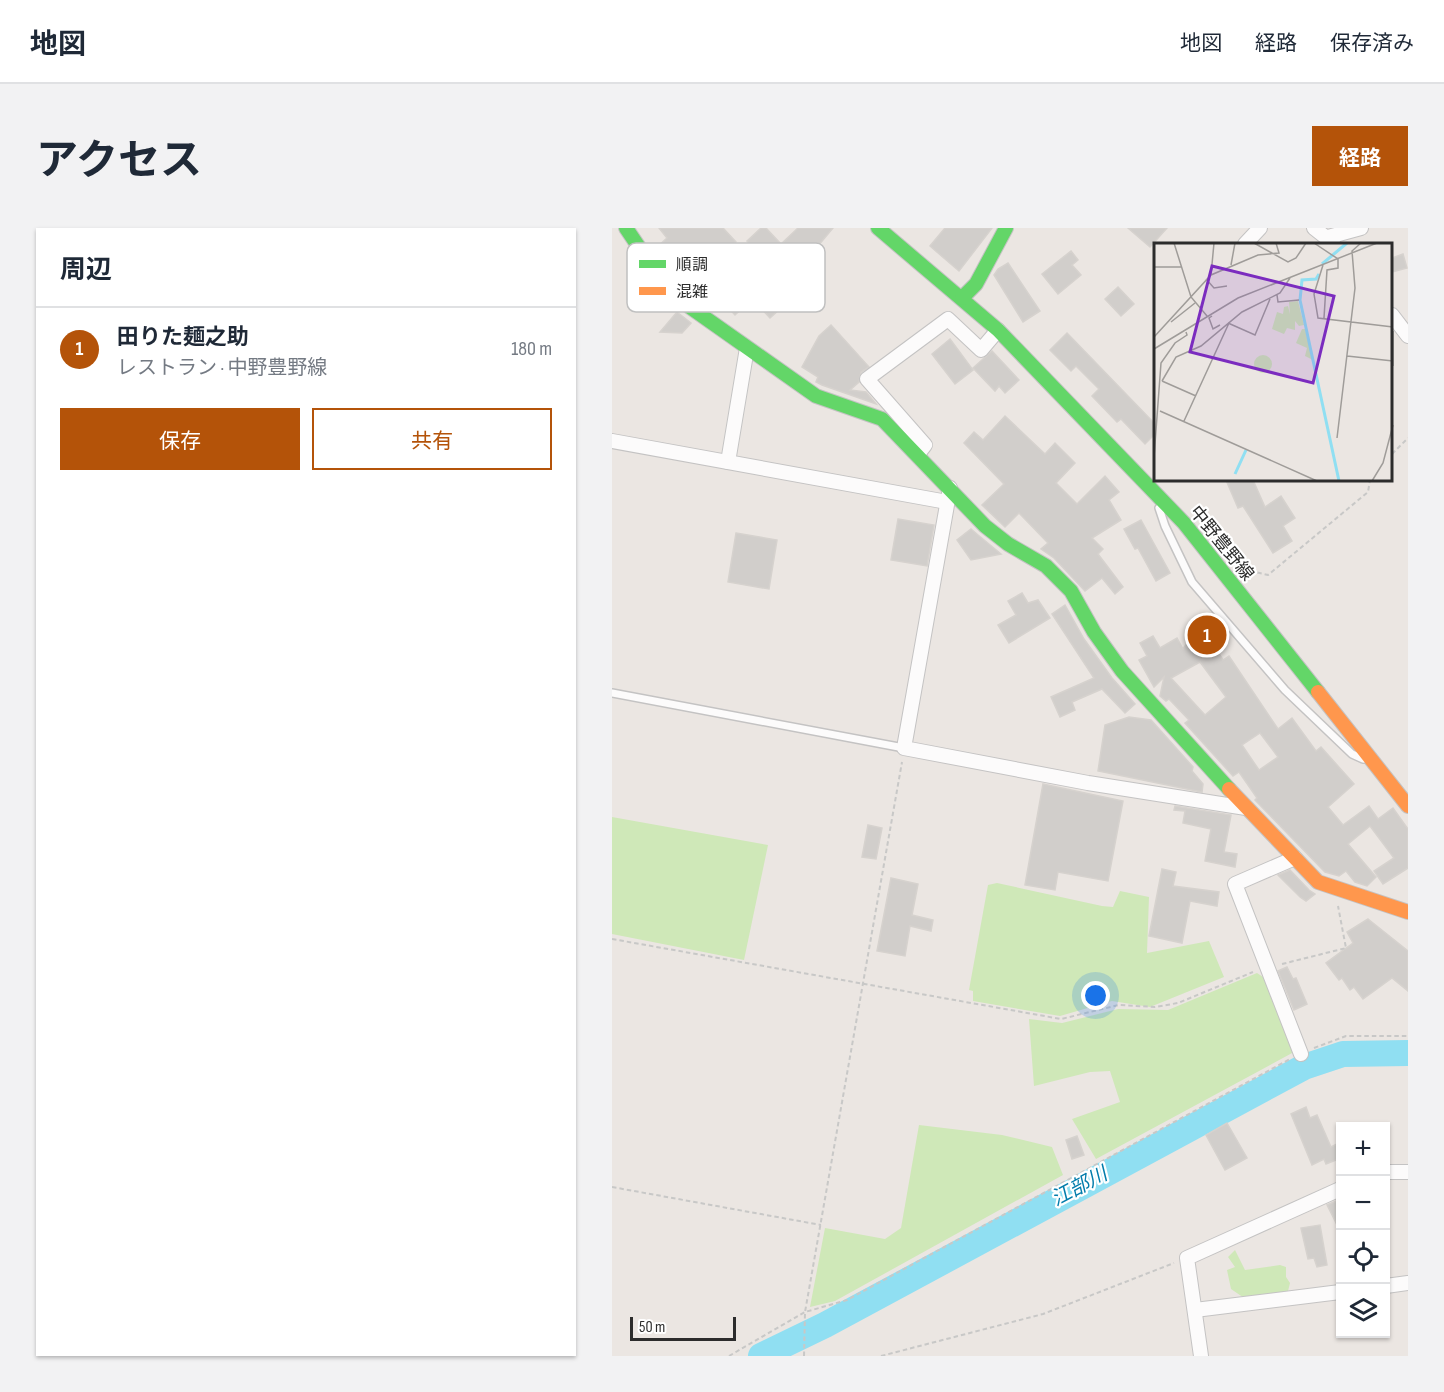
<!DOCTYPE html>
<html lang="ja">
<head>
<meta charset="utf-8">
<style>
  :root { --surface:#fff; --page:#f2f2f3; --text:#1f2937; --muted:#747a83; --line:#e0e1e3; --accent:#b45309 }
  body { margin:0; font-family:"Sofia Sans Condensed","Noto Sans JP",sans-serif; background:var(--page); color:var(--text) }
  .controls { position:absolute; right:18px; bottom:18px; display:grid; overflow:hidden; border-radius:0px; box-shadow:0 2px 4px #0004 }
  .controls button { width:54px; height:54px; display:grid; place-items:center; padding:0; border:0; border-bottom:2px solid var(--line); background:var(--surface); color:var(--text); font:30px sans-serif }
  .scale { position:absolute; left:18px; bottom:15px; width:106px; box-sizing:border-box; padding-left:6px; border:3px solid #2c2c2c; border-top:0; font-size:16px; line-height:21px; white-space:nowrap; color:#2c2c2c; -webkit-text-stroke:4px #fff; paint-order:stroke }
  .you { position:absolute; left:484px; top:768px; width:21px; height:21px; margin:-15px; border:4px solid #fff; border-radius:50%; background:#1a73e8; box-shadow:0 0 0 9px #1a73e833 }
  .badge { display:grid; place-items:center; width:39px; height:39px; border-radius:50%; background:var(--accent); color:#fff; font-size:20px; font-weight:700 }
  .pin { position:absolute; translate:-50% -50%; border:3px solid #fff; box-shadow:0 2px 6px #0006 }
  .list { margin:0; padding:0; list-style:none }
  h2 { display:flex; justify-content:space-between; align-items:center; height:78px; margin:0; padding:0 24px; font-size:26px }
  h2 small { font-size:20px; font-weight:400; color:var(--muted) }
  .list li { display:grid; grid-template-columns:39px 1fr auto; gap:18px; align-items:center; box-sizing:border-box; height:84px; padding:0 24px; border-top:2px solid var(--line) }
  .list b { display:block; font-size:22px; white-space:nowrap }
  .list p { margin:0; font-size:20px; white-space:nowrap; color:var(--muted) }
  .list em { font-size:20px; font-style:normal; color:var(--muted) }
  .actions { display:flex; gap:12px; padding:18px 24px }
  .actions a { flex:1; padding:14px 0; border:2px solid var(--accent); border-radius:0px; text-align:center; font-size:21px; color:var(--accent) }
  .actions .main { background:var(--accent); color:#fff }
  .icon { flex:none; width:33px; height:33px; fill:none; stroke:currentColor; stroke-width:2; stroke-linecap:round; stroke-linejoin:round }
  .map { position:relative; flex:none; width:796px; height:1128px; overflow:hidden; border-radius:0px }
  header { display:flex; align-items:center; gap:36px; box-sizing:border-box; height:84px; padding:0 30px; background:var(--surface); border-bottom:2px solid var(--line) }
  header strong { font-size:28px }
  nav { display:flex; gap:33px; margin-inline-start:auto; font-size:21px }
  .intro { display:flex; align-items:center; justify-content:space-between; box-sizing:border-box; height:144px; padding:0 36px }
  h1 { margin:0; font-size:42px }
  .button { padding:15px 27px; border-radius:0px; background:var(--accent); color:#fff; font-size:21px; font-weight:700 }
  main { display:flex; gap:36px; padding:0 36px }
  aside { flex:1; background:var(--surface); border-radius:0px; box-shadow:0 2px 4px #0004 }
  .map>svg:first-child { display:block }
  .green { fill:#cfe8b8 }
  .lines { fill:none; stroke-linecap:round; stroke-linejoin:round }
  .river { stroke:#90dff2; stroke-width:26 }
  .building { fill:#d1cecb; stroke:#d6d2ce; stroke-width:1.5; fill-rule:evenodd }
  .lane-casing { stroke:#c4c3c3; stroke-width:10 }
  .street-casing { stroke:#c4c3c3; stroke-width:16 }
  .fast-casing { stroke:#c4c3c3; stroke-width:16 }
  .slow-casing { stroke:#c4c3c3; stroke-width:16 }
  .path { stroke:#c8c8c7; stroke-width:2; stroke-dasharray:4.5 3; stroke-linecap:butt }
  .lane { stroke:#fcfbfb; stroke-width:7 }
  .street { stroke:#fcfbfb; stroke-width:14 }
  .fast { stroke:#63d668; stroke-width:14 }
  .slow { stroke:#ff974d; stroke-width:14 }
  .labels { text-anchor:middle; stroke-width:4.5; stroke-linejoin:round; paint-order:stroke }
  .street-label { font-size:18px; fill:#2c2c2c; stroke:#fff }
  .water-label { font-size:20px; font-style:italic; fill:#027cab; stroke:#fff }
  .inset-river { fill:none; stroke:#90dff2; stroke-width:3 }
  .inset-road { fill:none; stroke:#9f9c99; stroke-width:1.5 }
  .view { fill:#7b2cbf; fill-opacity:0.15; stroke:#7b2cbf; stroke-width:3 }
  .inset-edge { fill:none; stroke:#2c2c2c; stroke-width:3 }
  .key { fill:#fff; stroke:#c0c0c0; stroke-width:1.5 }
  .key-label { font-size:16px; fill:#2c2c2c }
</style>
</head>
<body>
<header>
<strong>地図</strong>
<nav><a>地図</a><a>経路</a><a>保存済み</a></nav>
</header>
<div class="intro"><h1>アクセス</h1><a class="button">経路</a></div>
<main>
<aside>
<h2>周辺<small></small></h2>
<ul class="list">
<li><span class="badge">1</span><div><b>田りた麺之助</b><p>レストラン · 中野豊野線</p></div><em>180 m</em></li>
</ul>
<div class="actions"><a class="main">保存</a><a>共有</a></div>
</aside>
<div class="map">
<svg width="796" height="1128" viewBox="0 0 796 1128">
  <rect width="100%" height="100%" fill="#ebe6e2"/>
  <g class="green">
    <polygon points="0,589 156,617 132,732 0,706"/>
    <polygon points="385,655 490,678 501,679 508,663 537,669 535,725 597,713 612,749 538,779 500,773 448,788 361,773 361,763 357,762 376,657"/>
    <polygon points="645,745 651,749 682,824 484,931 460,891 508,874 498,843 478,844 422,858 417,791 450,795 506,781 556,782"/>
    <polygon points="307,897 390,907 440,919 451,947 223,1073 198,1079 213,1000 273,1011 289,1000"/>
    <polygon points="623,1022 633,1042 668,1037 674,1039 674,1049 678,1055 675,1067 641,1076 619,1061 615,1042 623,1039 616,1029"/>
  </g>
  <g class="lines">
    <polyline class="river" points="149,1128 213,1097 692,839 731,826 796,825"/>
  </g>
  <g class="building">
    <polygon points="47,0 111,0 124,14 105,31 138,73 123,87 64,24 55,33 44,20 55,10"/>
    <polygon points="149,0 154,0 169,16 186,0 221,0 200,25 204,30 186,46 202,62 193,71 187,64 158,90 146,77 172,53 135,13"/>
    <polygon points="333,0 380,0 347,43 318,18"/>
    <polygon points="516,0 555,0 538,19"/>
    <polygon points="459,23 466,32 460,37 469,47 446,66 430,46"/>
    <polygon points="791,26 795,40 780,44 780,30"/>
    <polygon points="396,35 428,83 411,94 382,47 386,41"/>
    <polygon points="506,59 522,76 509,88 493,71"/>
    <polygon points="65,84 79,95 70,105 48,104"/>
    <polygon points="219,97 257,139 249,144 247,154 238,162 254,164 264,176 210,157 204,154 206,149 190,139 207,108"/>
    <polygon points="455,105 544,197 544,205 533,216 509,191 505,194 480,168 487,161 464,138 459,143 438,122"/>
    <polygon points="338,111 361,142 343,156 320,126"/>
    <polygon points="380,123 407,152 393,165 387,158 383,163 361,140"/>
    <polygon points="393,188 433,226 443,215 463,235 444,255 465,276 493,248 507,264 497,272 509,292 480,310 491,321 486,326 511,359 503,366 490,350 473,363 442,330 429,321 436,315 407,285 393,299 370,277 392,256 352,215 362,204 371,212"/>
    <polygon points="614,252 641,252 653,279 669,268 683,290 671,298 680,313 661,325 631,278 626,280"/>
    <polygon points="286,291 322,297 315,338 279,332"/>
    <polygon points="529,292 558,345 544,353 526,320 523,321 512,301"/>
    <polygon points="359,301 366,307 389,326 359,332 345,312"/>
    <polygon points="124,305 165,312 157,361 116,354"/>
    <polygon points="410,365 416,375 426,372 438,390 397,415 386,397 404,387 396,373"/>
    <polygon points="453,377 472,411 500,450 523,476 513,485 490,461 460,474 463,482 448,489 439,469 482,450 440,386"/>
    <path d="M 590,393 L 602,402 L 599,406 L 603,408 L 599,413 L 611,432 L 617,428 L 666,501 L 680,490 L 704,523 L 709,519 L 742,556 L 716,579 L 731,597 L 757,578 L 766,591 L 781,580 L 796,601 L 796,640 L 771,656 L 762,643 L 782,630 L 758,598 L 736,616 L 764,649 L 755,658 L 743,654 L 734,643 L 727,648 L 713,644 L 643,572 L 645,570 L 627,544 L 621,548 L 573,495 L 577,492 L 557,471 L 554,473 L 548,468 L 552,449 L 542,459 L 527,432 L 535,428 L 528,415 L 541,408 L 548,420 L 565,410 L 571,421 ZM 588,434 L 614,469 L 593,487 L 559,450 ZM 648,505 L 666,529 L 647,542 L 630,517 Z"/>
    <polygon points="517,489 539,492 581,539 580,543 591,556 590,564 486,543 493,497"/>
    <polygon points="431,556 511,573 496,653 446,644 443,662 413,657"/>
    <polygon points="563,578 619,587 612,624 625,626 623,639 593,633 599,601 571,595 573,583 562,582"/>
    <polygon points="256,597 270,600 264,631 250,629"/>
    <polygon points="550,641 564,644 561,658 607,664 605,678 578,673 570,715 537,708"/>
    <polygon points="678,642 697,662 703,666 694,673 688,669 666,647"/>
    <polygon points="279,650 306,656 300,687 321,692 319,703 298,698 293,728 265,723"/>
    <polygon points="756,691 796,723 796,763 780,750 751,771 742,759 738,762 730,750 727,752 714,735 741,715 735,704"/>
    <polygon points="675,739 681,751 684,750 695,776 682,782 666,743"/>
    <polygon points="694,879 698,890 705,887 719,919 729,914 729,930 714,936 712,931 700,937 679,886"/>
    <polygon points="615,895 635,930 613,942 594,907"/>
    <polygon points="465,908 472,927 460,931 454,912"/>
    <polygon points="729,971 729,1005 715,977"/>
    <polygon points="708,997 715,1037 705,1039 702,1030 696,1031 689,1000"/>
  </g>
  <g class="lines">
    <defs>
      <g id="lane">
        <polyline points="547,280 553,298 580,354 673,462 740,526 751,531"/>
        <polyline points="0,465 292,520"/>
      </g>
      <g id="street">
        <polyline points="702,0 721,15"/>
        <polyline points="716,9 749,0"/>
        <polyline points="633,16 648,0"/>
        <polyline points="780,87 796,108"/>
        <polyline points="0,213 335,274"/>
        <polyline points="306,226 313,217 255,151 336,91 369,122 386,102"/>
        <polyline points="116,234 135,120"/>
        <polyline points="338,260 292,520 476,555 634,580"/>
        <polyline points="683,630 623,656 689,826"/>
        <polyline points="774,944 796,944"/>
        <polyline points="774,1058 796,1055"/>
        <polyline points="583,1082 728,1064"/>
        <polyline points="589,1128 575,1030 728,961"/>
      </g>
      <g id="fast">
        <polyline points="14,0 43,43 75,77 204,168 270,191 373,298 396,316 434,338 459,363 482,404 510,443 617,561"/>
        <polyline points="266,0 386,102 572,295 706,464"/>
        <polyline points="350,70 364,56 394,0"/>
      </g>
      <g id="slow">
        <polyline points="706,464 796,578"/>
        <polyline points="617,561 706,654 796,684"/>
      </g>
    </defs>
    <use href="#lane" class="lane-casing"/>
    <use href="#street" class="street-casing"/>
    <use href="#fast" class="fast-casing"/>
    <use href="#slow" class="slow-casing"/>
    <g class="path">
      <polyline points="780,226 796,210"/>
      <polyline points="617,322 635,342 656,347 756,264 758,252"/>
      <polyline points="0,711 449,791 507,777 543,779 566,775 641,744"/>
      <polyline points="670,736 734,720 726,678"/>
      <polyline points="702,820 734,808 796,808"/>
      <polyline points="0,959 209,997"/>
      <polyline points="117,1128 193,1084 235,1072 678,831"/>
      <polyline points="192,1128 193,1084 290,534"/>
      <polyline points="269,1128 431,1086 562,1035"/>
    </g>
    <use href="#lane" class="lane"/>
    <use href="#street" class="street"/>
    <use href="#fast" class="fast"/>
    <use href="#slow" class="slow"/>
  </g>
  <g class="labels">
    <g class="street-label">
      <text transform="translate(610 315) rotate(51)" y="6">中野豊野線</text>
    </g>
    <g class="water-label">
      <text transform="translate(467 958) rotate(-28)" y="7">江部川</text>
    </g>
  </g>
  <g transform="translate(542 15)">
    <rect width="238" height="238" fill="#ebe6e2"/>
    <path d="M 144,58 L 150,82 L 145,83 L 141,78 L 141,87 L 133,85 L 130,91 L 118,86 L 123,69 L 129,71 L 130,64 L 134,63 L 136,71 L 135,59 ZM 148,86 L 151,86 L 159,117 L 151,113 L 153,105 L 142,100 ZM100 121a9 9 0 1 1 18 0a9 9 0 1 1-18 0Z" fill="#cfe8b8"/>
    <path class="inset-river" d="M 168,21 L 193,0M 165,31 L 162,36 L 148,37 L 146,57 L 185,238M 81,231 L 92,207"/>
    <path class="inset-road" d="M 20,0 L 37,54 L 53,73M 100,0 L 134,19 L 142,15 L 152,0M 160,0 L 184,16 L 184,25 L 173,27 L 170,75M 77,22 L 81,0M 169,22 L 160,51 L 164,75 L 239,84M 0,24 L 28,24M 0,26 L 0,54M 57,32 L 60,0M 52,36 L 60,45 L 73,43M 123,52 L 124,59 L 145,57M 58,73 L 55,75 L 59,86 L 66,82M 17,79 L 41,60M 74,80 L 101,92 L 116,56M 239,88 L 239,123M 0,94 L 57,32 L 104,12 L 125,10 L 122,0M 0,106 L 84,55 L 223,0M 193,113 L 239,118M 8,138 L 22,114 L 47,103 L 88,69 L 126,50 L 136,35M 8,138 L 42,153M 6,168 L 163,238M 30,178 L 75,80M 183,195 L 201,45 L 198,8 L 207,0M 0,214 L 7,120 L 21,100 L 33,92 L 32,89M 218,238 L 229,220 L 239,182"/>
    <path class="view" d="M 58,23 L 180,53 L 159,140 L 36,109 Z"/>
    <rect width="238" height="238" class="inset-edge"/>
  </g>
  <rect x="15" y="15" width="198" height="69" rx="9" class="key"/>
  <rect x="27" y="32" width="27" height="8" fill="#63d668"/>
  <rect x="27" y="59" width="27" height="8" fill="#ff974d"/>
  <g class="key-label">
    <text x="64" y="42">順調</text>
    <text x="64" y="69">混雑</text>
  </g>
</svg>
<div class="controls">
<button>+</button>
<button>−</button>
<button><svg class="icon" aria-label="locate" viewBox="0 0 24 24"><circle cx="12" cy="12" r="6"/><path d="M12 2v4M12 18v4M2 12h4M18 12h4"/></svg></button>
<button><svg class="icon" aria-label="layers" viewBox="0 0 24 24"><path d="M12 4l9 5-9 5-9-5zM3 14l9 5 9-5"/></svg></button>
</div>
<div class="scale">50 m</div>
<div class="you"></div>
<div class="pin badge" style="left:595px;top:407px">1</div>
</div>
</main>
</body>
</html>
